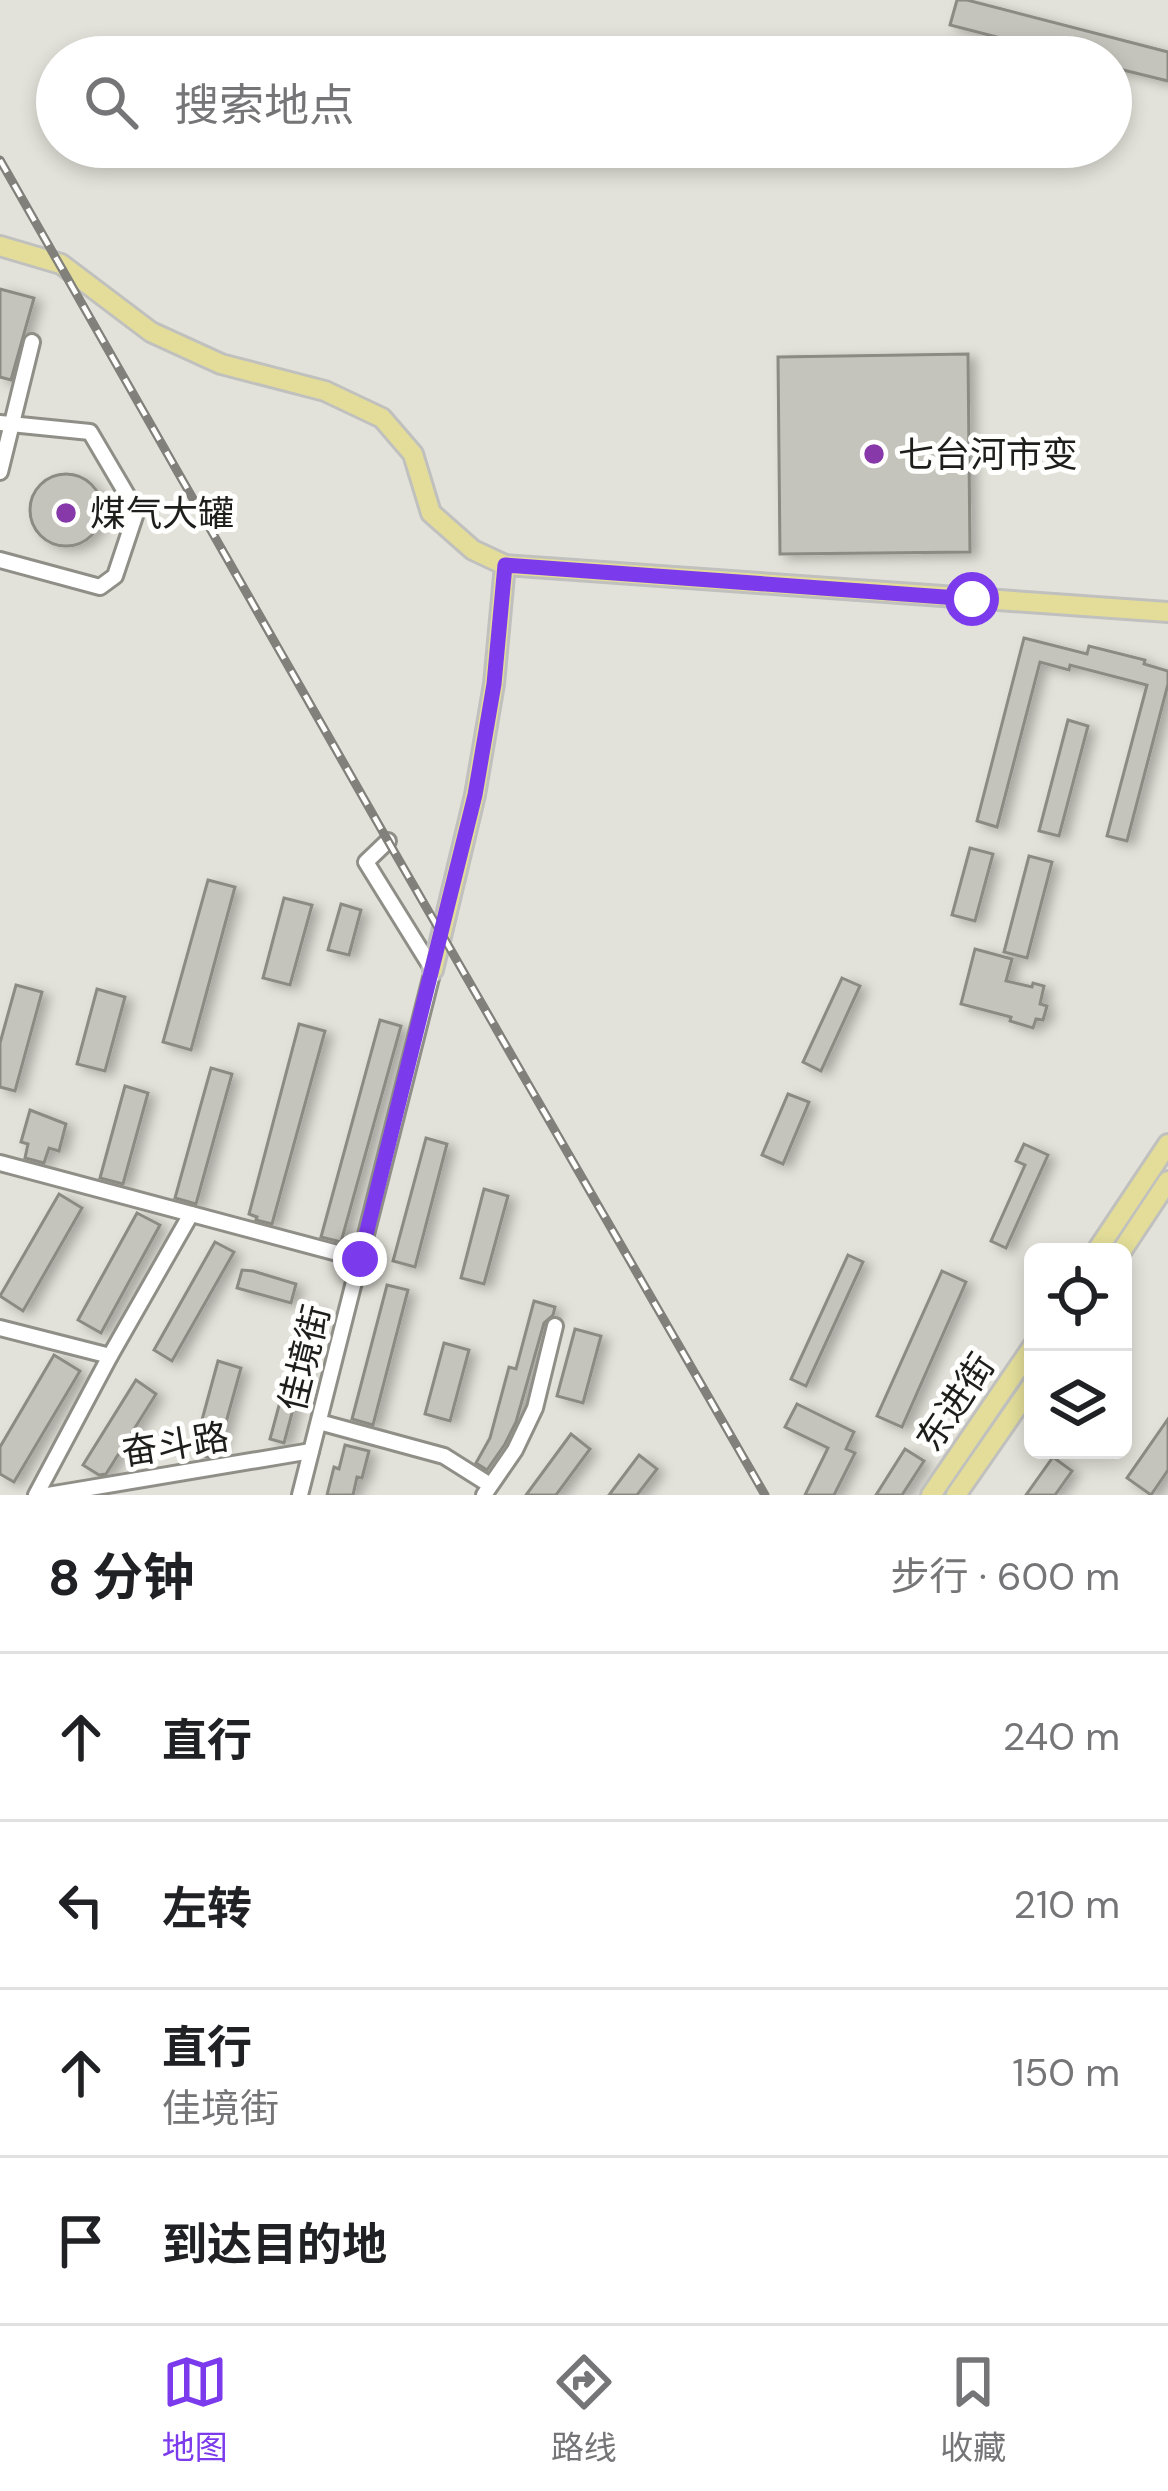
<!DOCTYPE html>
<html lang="zh">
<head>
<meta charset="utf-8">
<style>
  :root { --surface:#fff; --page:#f6f6f6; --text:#202124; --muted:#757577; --line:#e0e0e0; --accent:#7c3aed }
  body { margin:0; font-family:"DM Sans","Noto Sans SC",sans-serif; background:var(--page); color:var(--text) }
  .controls { position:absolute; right:36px; bottom:36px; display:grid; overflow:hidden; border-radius:18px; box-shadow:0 6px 18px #0003 }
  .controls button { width:108px; height:108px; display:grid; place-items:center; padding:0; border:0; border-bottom:3px solid var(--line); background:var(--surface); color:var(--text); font:60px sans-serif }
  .stop { position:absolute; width:36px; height:36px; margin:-27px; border:9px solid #7c3aed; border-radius:50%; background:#fff }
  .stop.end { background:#7c3aed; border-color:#fff; box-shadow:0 3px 12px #0008 }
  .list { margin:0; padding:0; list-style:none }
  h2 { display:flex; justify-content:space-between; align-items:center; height:156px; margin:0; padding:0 48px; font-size:51px }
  h2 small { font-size:39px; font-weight:400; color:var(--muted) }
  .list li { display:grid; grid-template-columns:78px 1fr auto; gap:36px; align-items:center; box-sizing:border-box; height:168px; padding:0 48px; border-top:3px solid var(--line) }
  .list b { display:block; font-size:45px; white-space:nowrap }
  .list p { margin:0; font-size:39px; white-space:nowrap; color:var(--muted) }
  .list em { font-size:39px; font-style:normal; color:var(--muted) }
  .icon { flex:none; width:66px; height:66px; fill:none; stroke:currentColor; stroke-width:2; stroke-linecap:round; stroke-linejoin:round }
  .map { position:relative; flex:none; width:1168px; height:1495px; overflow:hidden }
  .search { position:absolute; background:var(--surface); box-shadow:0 6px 18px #0003; left:36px; right:36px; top:36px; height:132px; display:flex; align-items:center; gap:30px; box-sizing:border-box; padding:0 42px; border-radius:66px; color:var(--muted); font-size:45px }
  .sheet { height:828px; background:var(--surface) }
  nav { display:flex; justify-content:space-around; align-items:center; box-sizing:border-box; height:168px; border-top:3px solid var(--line); background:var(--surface); font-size:33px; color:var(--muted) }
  nav a { display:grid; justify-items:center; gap:6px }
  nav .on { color:var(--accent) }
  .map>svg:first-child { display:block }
  .building { fill:#c5c4bc; stroke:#8b8b83; stroke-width:3; filter:url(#shadow) }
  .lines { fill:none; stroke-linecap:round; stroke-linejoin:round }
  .minor-casing { stroke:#8f8e87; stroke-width:20 }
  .major-casing { stroke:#c0c0bf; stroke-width:24 }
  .minor { stroke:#fff; stroke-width:14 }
  .major { stroke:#e3dd99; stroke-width:18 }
  .rail-casing { stroke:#81807b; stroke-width:9 }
  .rail { stroke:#fffffe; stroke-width:4.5; stroke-dasharray:14; stroke-linecap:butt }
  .route { stroke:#7c3aed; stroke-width:15 }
  .poi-dot { fill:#8839a9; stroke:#fffffe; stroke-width:4.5 }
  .labels { text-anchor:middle; stroke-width:10; stroke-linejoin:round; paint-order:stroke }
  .poi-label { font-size:36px; fill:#1e1e1b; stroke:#fffffe; text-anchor:start }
  .street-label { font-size:36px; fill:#1e1e1b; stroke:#fffffe }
</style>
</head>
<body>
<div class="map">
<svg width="1168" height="1495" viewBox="0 0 1168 1495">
  <defs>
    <filter id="shadow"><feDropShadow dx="7" dy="4" stdDeviation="6" flood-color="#0004"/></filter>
  </defs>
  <rect width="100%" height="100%" fill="#e3e2da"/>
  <g class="building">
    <polygon points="957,0 967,0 1168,52 1168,81 1111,67 1111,57 1074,57 950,25"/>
    <polygon points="0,289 34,298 11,380 0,377"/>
    <polygon points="968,354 970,552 780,554 778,357"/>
    <circle cx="66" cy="510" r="36"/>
    <polygon points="1024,638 1087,654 1089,646 1145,660 1144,664 1168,671 1168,684 1127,841 1107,836 1147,685 1070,665 1069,670 1040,662 997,827 977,821"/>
    <polygon points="1068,720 1088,726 1059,836 1039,831"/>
    <polygon points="970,848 993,854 975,921 952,915"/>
    <polygon points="1029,856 1052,862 1027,958 1004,952"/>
    <polygon points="208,880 235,887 191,1050 163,1042"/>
    <polygon points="284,898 312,905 290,985 263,978"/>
    <polygon points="341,904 361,910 349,955 328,950"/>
    <polygon points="975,949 1012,959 1006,981 1032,987 1033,983 1044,986 1040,1004 1047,1006 1043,1020 1036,1019 1033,1028 1010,1021 1011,1017 961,1004"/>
    <polygon points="842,978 860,986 821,1071 803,1062"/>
    <polygon points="16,985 42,992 15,1091 0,1087 0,1043"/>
    <polygon points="97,989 125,997 105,1071 77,1064"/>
    <polygon points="380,1020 401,1026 341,1242 321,1237"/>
    <polygon points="299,1024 325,1031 272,1224 256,1220 257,1217 249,1214"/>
    <polygon points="211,1068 232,1074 196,1204 175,1198"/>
    <polygon points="125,1086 148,1093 123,1184 100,1178"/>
    <polygon points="788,1094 809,1102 783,1164 762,1155"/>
    <polygon points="30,1110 66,1124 59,1151 49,1148 44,1163 25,1158 28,1144 21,1142"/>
    <polygon points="426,1138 447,1144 415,1267 393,1261"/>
    <polygon points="1024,1144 1048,1155 1006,1248 991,1241 1025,1165 1016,1161"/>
    <polygon points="484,1189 508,1196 484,1284 461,1278"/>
    <polygon points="59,1194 82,1208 23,1311 0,1296"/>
    <polygon points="137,1213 160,1225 101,1333 78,1320"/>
    <polygon points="215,1242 234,1252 172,1361 154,1350"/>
    <polygon points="848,1255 863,1262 806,1386 791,1379"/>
    <polygon points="242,1270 253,1271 296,1284 291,1303 237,1288"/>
    <polygon points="942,1271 966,1282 902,1427 877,1416"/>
    <polygon points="387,1285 408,1290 373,1425 352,1419"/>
    <polygon points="534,1301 555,1307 553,1315 544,1323 516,1422 505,1444 487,1470 476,1463 490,1438 509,1367 516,1369"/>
    <polygon points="306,1305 320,1309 284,1443 270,1439"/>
    <polygon points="575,1329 601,1336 583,1403 557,1396"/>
    <polygon points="444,1343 469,1350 450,1421 425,1414"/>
    <polygon points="54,1355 80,1371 14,1482 0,1474 0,1447"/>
    <polygon points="218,1361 241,1368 217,1455 208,1457 193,1453"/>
    <polygon points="136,1380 156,1394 106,1474 99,1475 83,1465"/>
    <polygon points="797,1404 854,1432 846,1449 855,1453 834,1495 805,1495 828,1448 785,1427"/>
    <polygon points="1168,1419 1168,1470 1151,1495 1127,1478"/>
    <polygon points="571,1434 590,1449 556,1495 526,1495"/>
    <polygon points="345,1445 369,1451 362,1478 357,1477 353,1495 327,1495 334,1467 339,1469"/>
    <polygon points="905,1449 924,1461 902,1495 876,1495"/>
    <polygon points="639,1455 657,1469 637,1495 609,1495"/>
    <polygon points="1053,1457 1072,1471 1055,1495 1026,1495"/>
  </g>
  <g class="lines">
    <defs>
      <g id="minor">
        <polyline points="0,423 90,432 130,500 135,516 115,576 100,587 0,560"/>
        <polyline points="0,472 32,342"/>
        <polyline points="0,1163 360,1259"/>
        <polyline points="0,1328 110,1356"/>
        <polyline points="319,1422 444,1456 490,1485"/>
        <polyline points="36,1495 110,1356 191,1214"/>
        <polyline points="48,1495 311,1451"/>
        <polyline points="300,1495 433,970 366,862 388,841"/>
        <polyline points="484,1495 515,1450 535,1408 555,1326"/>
      </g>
      <g id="major">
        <polyline points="0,246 61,264 151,332 221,364 325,391 382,418 413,454 431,513 473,550 505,565 1168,612"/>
        <polyline points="433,970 475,795 494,684 505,565"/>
        <polyline points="1096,1252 1168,1144"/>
        <polyline points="1121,1252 1168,1181"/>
        <polyline points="931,1495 1033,1346"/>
        <polyline points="956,1495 1033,1384"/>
      </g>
    </defs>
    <use href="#minor" class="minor-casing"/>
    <use href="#major" class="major-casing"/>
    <use href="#minor" class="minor"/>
    <use href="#major" class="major"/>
    <defs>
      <polyline id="rail" points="0,160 388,841 765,1495"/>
    </defs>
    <use href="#rail" class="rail-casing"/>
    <use href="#rail" class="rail"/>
  </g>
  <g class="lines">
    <polyline class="route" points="360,1259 475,795 494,684 505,565 972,599"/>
  </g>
  <g class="poi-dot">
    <circle cx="874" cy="454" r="12"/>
    <circle cx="66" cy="513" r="12"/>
  </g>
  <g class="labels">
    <g class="poi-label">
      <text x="898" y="467">七台河市变</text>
      <text x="90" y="526">煤气大罐</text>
    </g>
    <g class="street-label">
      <text transform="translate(304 1358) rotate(-76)" y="13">佳境街</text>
      <text transform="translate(955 1402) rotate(-56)" y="13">东进街</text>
      <text transform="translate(175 1444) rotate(-9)" y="13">奋斗路</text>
    </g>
  </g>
</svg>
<div class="controls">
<button><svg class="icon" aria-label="locate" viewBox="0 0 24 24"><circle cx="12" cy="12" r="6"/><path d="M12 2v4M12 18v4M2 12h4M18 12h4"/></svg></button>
<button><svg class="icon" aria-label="layers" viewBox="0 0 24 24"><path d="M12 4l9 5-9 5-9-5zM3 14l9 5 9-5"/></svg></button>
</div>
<div class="stop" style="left:972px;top:599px"></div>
<div class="stop end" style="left:360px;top:1259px"></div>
<div class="search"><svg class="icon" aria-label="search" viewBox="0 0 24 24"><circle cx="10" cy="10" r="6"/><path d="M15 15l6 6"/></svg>搜索地点</div>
</div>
<section class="sheet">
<h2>8 分钟<small>步行 · 600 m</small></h2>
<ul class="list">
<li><svg class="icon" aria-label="ahead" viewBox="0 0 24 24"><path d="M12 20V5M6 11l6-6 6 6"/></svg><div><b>直行</b></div><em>240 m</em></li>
<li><svg class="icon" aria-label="left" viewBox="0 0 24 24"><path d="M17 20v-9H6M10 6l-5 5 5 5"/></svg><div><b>左转</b></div><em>210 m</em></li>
<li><svg class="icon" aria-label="ahead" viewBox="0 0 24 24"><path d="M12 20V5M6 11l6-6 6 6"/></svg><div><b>直行</b><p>佳境街</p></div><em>150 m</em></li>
<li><svg class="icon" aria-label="arrive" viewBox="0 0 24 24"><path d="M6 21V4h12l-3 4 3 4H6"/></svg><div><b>到达目的地</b></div></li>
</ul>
</section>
<nav>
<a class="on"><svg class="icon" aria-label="map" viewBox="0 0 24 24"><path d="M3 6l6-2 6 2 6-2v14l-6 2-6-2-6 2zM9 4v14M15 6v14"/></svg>地图</a>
<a><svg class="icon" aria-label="directions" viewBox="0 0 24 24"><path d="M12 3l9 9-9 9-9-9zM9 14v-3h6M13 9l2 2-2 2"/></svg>路线</a>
<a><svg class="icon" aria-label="saved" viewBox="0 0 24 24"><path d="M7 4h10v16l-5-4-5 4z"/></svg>收藏</a>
</nav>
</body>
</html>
